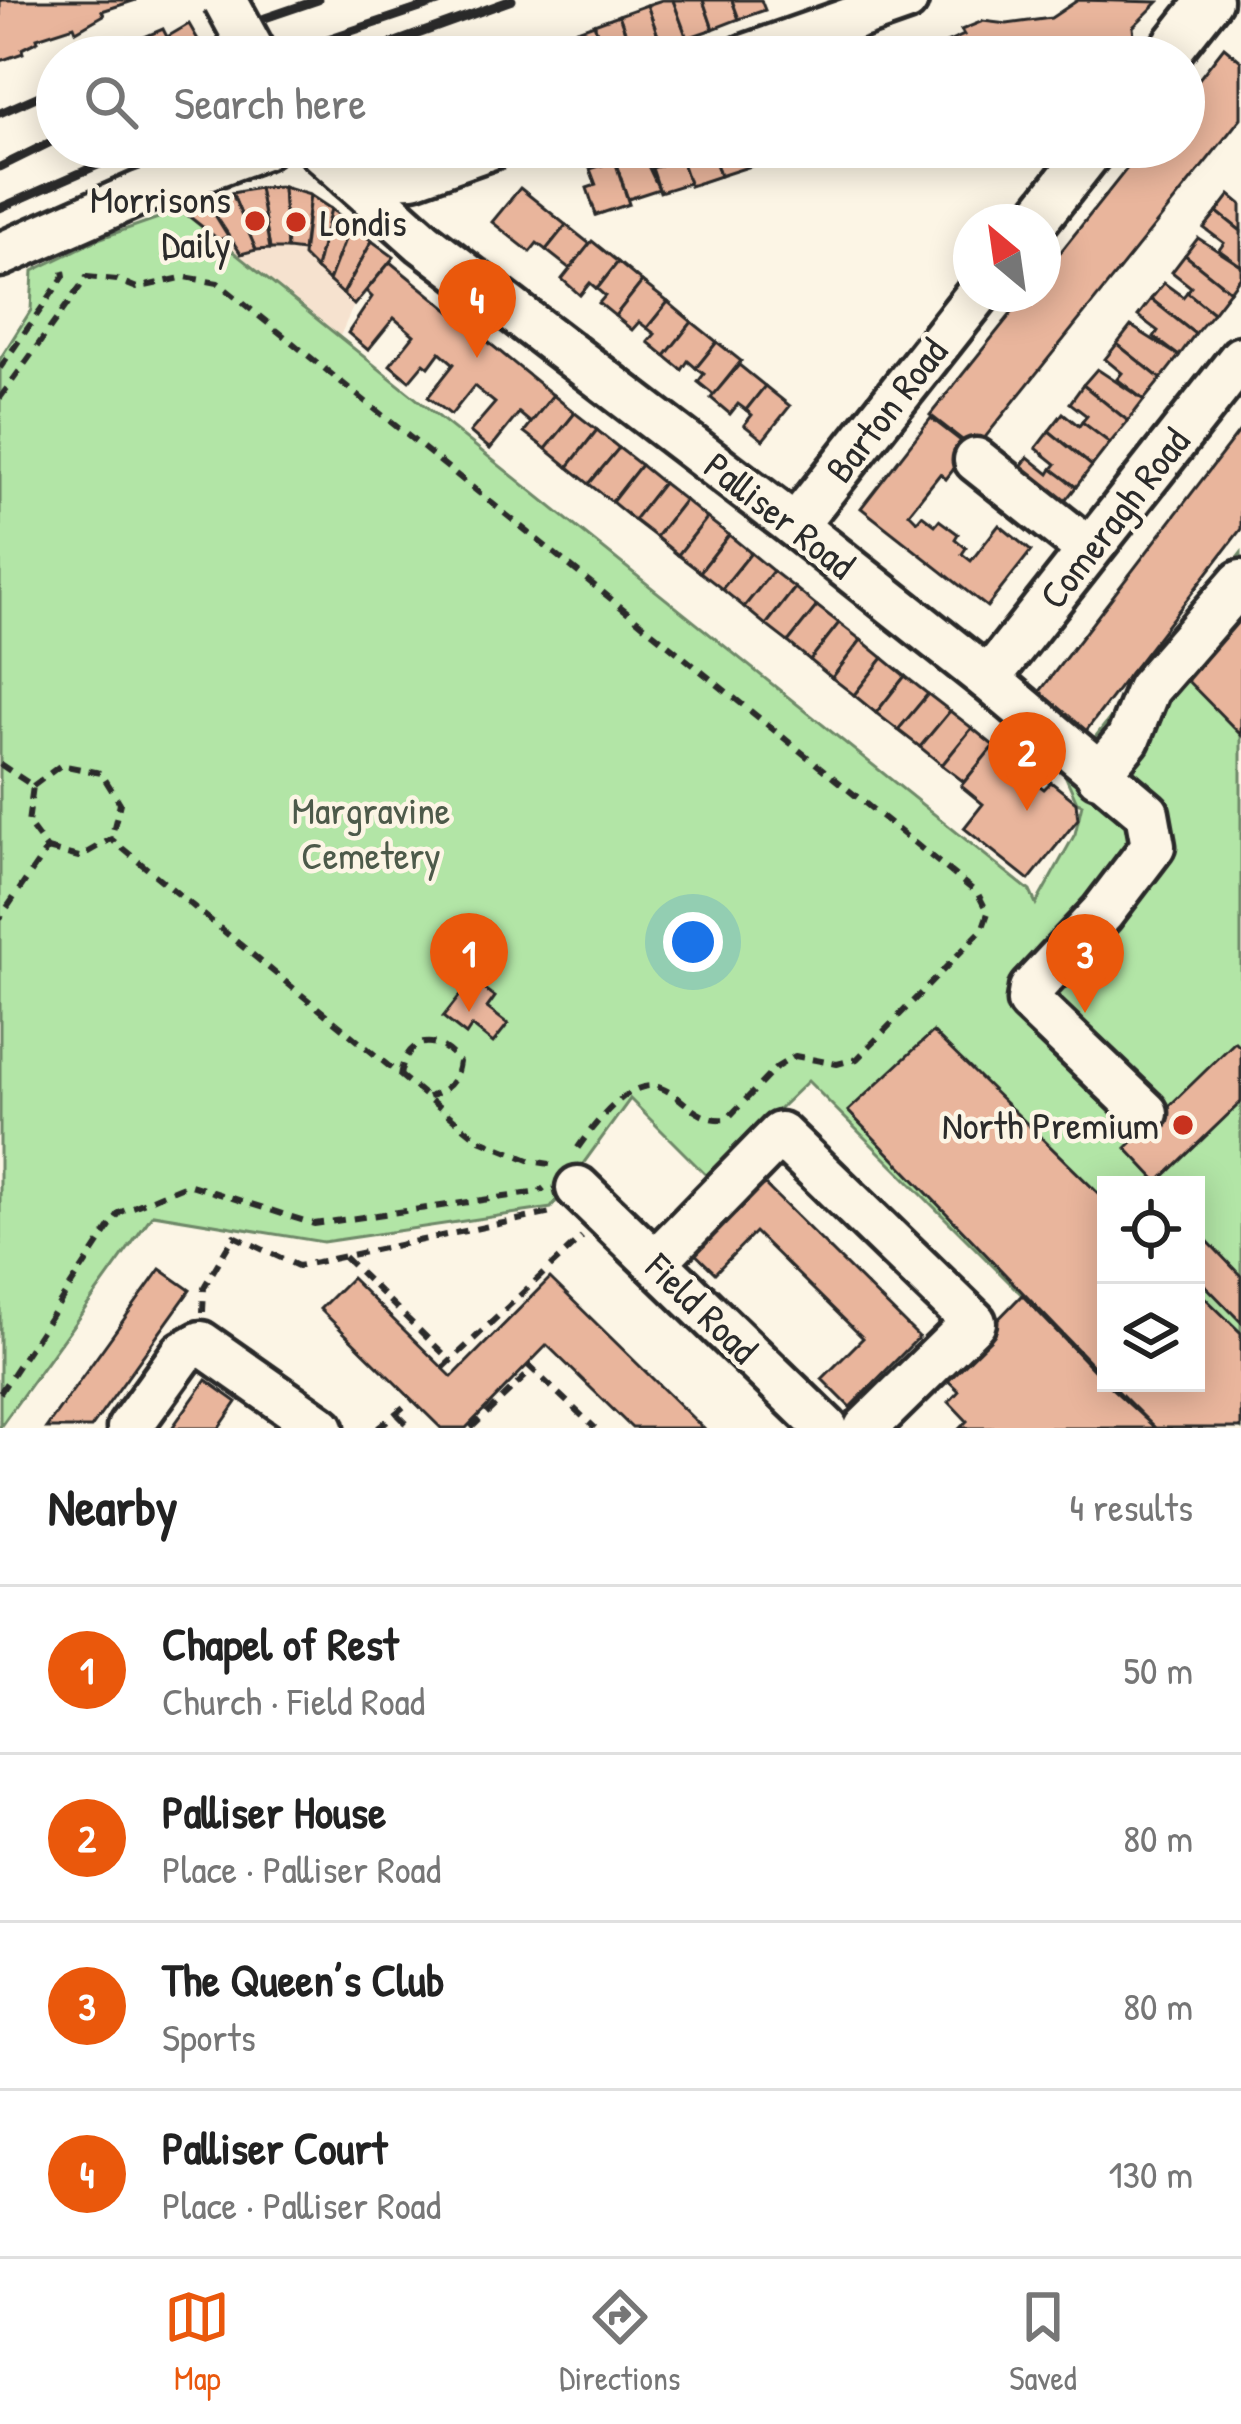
<!DOCTYPE html>
<html lang="en">
<head>
<meta charset="utf-8">
<style>
  :root { --surface:#fff; --page:#f6f6f6; --text:#222; --muted:#767676; --line:#e0e0e0; --accent:#ea580c }
  body { margin:0; font-family:"Patrick Hand",sans-serif; background:var(--page); color:var(--text) }
  .controls { position:absolute; right:36px; bottom:36px; display:grid; overflow:hidden; border-radius:0px; box-shadow:0 6px 30px #0003 }
  .controls button { width:108px; height:108px; display:grid; place-items:center; padding:0; border:0; border-bottom:3px solid var(--line); background:var(--surface); color:var(--text); font:60px sans-serif }
  .compass { position:absolute; left:953px; top:204px; width:108px; height:108px; border-radius:50%; background:var(--surface); box-shadow:0 6px 30px #0003; rotate:331deg }
  .you { position:absolute; left:693px; top:942px; width:42px; height:42px; margin:-30px; border:9px solid #fff; border-radius:50%; background:#1a73e8; box-shadow:0 0 0 18px #1a73e833 }
  .badge { display:grid; place-items:center; width:78px; height:78px; border-radius:50%; background:var(--accent); color:#fff; font-size:39px; font-weight:700 }
  .pin { position:absolute; translate:-50% -99px; filter:drop-shadow(0 3px 6px #0008) }
  .pin::after { content:''; position:absolute; top:63px; width:42px; height:36px; background:inherit; clip-path:polygon(0 0,100% 0,50% 100%) }
  .list { margin:0; padding:0; list-style:none }
  h2 { display:flex; justify-content:space-between; align-items:center; height:156px; margin:0; padding:0 48px; font-size:51px }
  h2 small { font-size:39px; font-weight:400; color:var(--muted) }
  .list li { display:grid; grid-template-columns:78px 1fr auto; gap:36px; align-items:center; box-sizing:border-box; height:168px; padding:0 48px; border-top:3px solid var(--line) }
  .list b { display:block; font-size:45px; white-space:nowrap }
  .list p { margin:0; font-size:39px; white-space:nowrap; color:var(--muted) }
  .list em { font-size:39px; font-style:normal; color:var(--muted) }
  .icon { flex:none; width:66px; height:66px; fill:none; stroke:currentColor; stroke-width:2; stroke-linecap:round; stroke-linejoin:round }
  .map { position:relative; flex:none; width:1241px; height:1428px; overflow:hidden }
  .search { position:absolute; background:var(--surface); box-shadow:0 6px 30px #0003; left:36px; right:36px; top:36px; height:132px; display:flex; align-items:center; gap:30px; box-sizing:border-box; padding:0 42px; border-radius:66px; color:var(--muted); font-size:45px }
  .sheet { height:828px; background:var(--surface) }
  nav { display:flex; justify-content:space-around; align-items:center; box-sizing:border-box; height:168px; border-top:3px solid var(--line); background:var(--surface); font-size:33px; color:var(--muted) }
  nav a { display:grid; justify-items:center; gap:6px }
  nav .on { color:var(--accent) }
  .map>svg:first-child { display:block }
  .built { fill:#f6e2cf }
  .green { fill:#b2e5a6; stroke:#6e8868; stroke-width:3 }
  .building { fill:#e9b59c; stroke:#2b2b2b; stroke-width:3 }
  .lines { fill:none; stroke-linecap:round; stroke-linejoin:round }
  .minor-casing { stroke:#2b2b2b; stroke-width:51 }
  .path { stroke:#2b2b2b; stroke-width:6; stroke-dasharray:12 9; stroke-linecap:butt }
  .minor { stroke:#fcf5e5; stroke-width:42 }
  .rail { stroke:#2b2b2b; stroke-width:9 }
  .minor-bridge-casing { stroke:#2b2b2b; stroke-width:51; stroke-linecap:butt }
  .minor-bridge { stroke:#fcf5e5; stroke-width:42 }
  .poi-dot { fill:#c8321e; stroke:#fcf5e5; stroke-width:4.5 }
  .labels { text-anchor:middle; stroke-width:9; stroke-linejoin:round; paint-order:stroke }
  .poi-label { font-size:39px; fill:#2b2b2b; stroke:#fcf5e5; text-anchor:end }
  .street-label { font-size:39px; fill:#2b2b2b; stroke:#fcf5e5 }
  .park-label { font-size:39px; fill:#4d5a4a; stroke:#fcf5e5 }
</style>
</head>
<body>
<div class="map">
<svg width="1241" height="1428" viewBox="0 0 1241 1428">
  <rect width="100%" height="100%" fill="#fcf5e5"/>
  <filter id="ink" filterUnits="userSpaceOnUse"><feTurbulence type="fractalNoise" baseFrequency=".00833" numOctaves="2"/><feDisplacementMap in="SourceGraphic" scale="24" xChannelSelector="R" yChannelSelector="G"/><feConvolveMatrix kernelMatrix="1 2 1 2 8 2 1 2 1" color-interpolation-filters="sRGB"/></filter>
  <g filter="url(#ink)">
    <polygon class="built" points="283,187 299,190 331,209 394,257 354,305 340,336 181,210 232,193"/>
    <polygon class="green" points="181,210 1030,891 1036,904 1075,834 1082,804 1077,802 1065,775 1241,553 1241,1428 1196,1383 1196,1185 1106,1185 1106,1379 808,1081 708,1177 630,1099 551,1208 323,1242 153,1214 0,1427 0,359 31,310 33,271 101,238"/>
    <g class="building">
      <polygon points="0,0 136,0 102,11 104,15 76,31 74,26 37,38 38,41 22,49 23,53 0,61"/>
      <polygon points="662,0 673,0 687,38 662,47 647,5"/>
      <polygon points="673,0 703,0 713,29 687,38"/>
      <polygon points="703,0 732,0 739,19 713,29"/>
      <polygon points="732,0 761,0 765,10 739,19"/>
      <polygon points="1078,0 1158,2 1133,27 1134,37 1126,37 1113,57 951,57 946,43 964,35 961,30 983,21 1007,24 1051,18"/>
      <polygon points="647,5 662,47 634,57 619,15"/>
      <polygon points="619,15 634,57 606,57 594,24"/>
      <polygon points="189,24 208,57 125,57 121,47 163,29 167,37"/>
      <polygon points="594,24 606,57 581,57 572,32"/>
      <polygon points="572,32 581,57 552,57 546,40"/>
      <polygon points="546,40 552,57 524,57 521,48"/>
      <polygon points="1224,47 1241,61 1241,118 975,450 930,415 1027,294 1043,294 1043,274 1144,147 1184,147 1184,98"/>
      <polygon points="653,147 677,147 689,183 660,192 652,168 660,166"/>
      <polygon points="677,147 705,147 708,155 713,153 720,176 690,186"/>
      <polygon points="721,147 744,147 751,166 720,176 713,153 722,151"/>
      <polygon points="641,151 659,189 628,199 615,161"/>
      <polygon points="615,161 629,204 596,215 587,188 596,185 590,169"/>
      <polygon points="283,187 287,249 270,249 259,188"/>
      <polygon points="283,187 310,195 303,251 287,249"/>
      <polygon points="259,188 270,249 256,250 232,193"/>
      <polygon points="520,188 566,225 546,250 537,243 530,252 492,222"/>
      <polygon points="232,193 256,250 241,254 207,202"/>
      <polygon points="310,195 331,209 316,269 303,256"/>
      <polygon points="1230,195 1241,204 1241,231 1217,212"/>
      <polygon points="207,202 228,236 219,240 181,210"/>
      <polygon points="331,209 351,224 329,281 316,269"/>
      <polygon points="1217,212 1241,231 1241,266 1219,250 1224,243 1204,228"/>
      <polygon points="351,224 372,241 343,294 329,281"/>
      <polygon points="566,225 590,244 570,269 546,250"/>
      <polygon points="1198,238 1241,266 1241,276 1230,291 1185,255"/>
      <polygon points="372,241 394,257 354,305 343,294"/>
      <polygon points="592,241 618,262 597,289 590,283 580,295 562,279"/>
      <polygon points="1185,255 1230,291 1213,313 1187,292 1191,287 1172,272"/>
      <polygon points="390,262 553,395 531,423 519,413 490,449 470,432 495,403 474,386 451,415 428,397 454,364 440,352 429,367 424,363 409,381 390,365 414,335 394,318 368,350 348,333 372,297 366,291"/>
      <polygon points="618,262 642,282 615,316 599,303 605,296 597,289"/>
      <polygon points="642,282 668,302 647,328 639,322 632,330 615,316"/>
      <polygon points="1164,283 1183,297 1187,292 1213,313 1195,334 1151,299"/>
      <polygon points="1151,299 1195,334 1179,356 1154,337 1158,331 1138,316"/>
      <polygon points="668,302 692,322 665,356 648,342 655,334 647,328"/>
      <polygon points="692,322 717,342 696,368 688,361 682,370 665,356"/>
      <polygon points="1131,326 1179,356 1161,379 1117,344"/>
      <polygon points="717,342 741,361 714,395 698,382 704,374 696,368"/>
      <polygon points="1117,344 1161,379 1144,400 1117,379 1122,373 1105,359"/>
      <polygon points="739,365 765,386 746,410 738,404 730,414 711,398"/>
      <polygon points="1097,369 1144,400 1128,421 1083,385"/>
      <polygon points="1083,385 1128,421 1110,443 1082,422 1087,416 1070,403"/>
      <polygon points="765,386 790,406 763,440 744,425 752,415 746,410"/>
      <polygon points="553,395 575,413 546,449 524,432"/>
      <polygon points="575,413 597,430 568,467 546,449"/>
      <polygon points="1063,413 1079,426 1082,422 1110,443 1092,466 1049,431"/>
      <polygon points="931,418 970,448 946,479 940,474 909,513 917,521 922,515 935,525 939,520 958,534 955,539 966,548 962,554 971,561 999,525 1031,551 987,607 861,508"/>
      <polygon points="1241,429 1241,529 1079,740 1031,703"/>
      <polygon points="597,430 619,448 589,484 568,467"/>
      <polygon points="1049,431 1092,466 1076,487 1052,469 1056,464 1036,448"/>
      <polygon points="619,448 641,465 612,502 589,484"/>
      <polygon points="1028,457 1049,474 1052,469 1076,487 1058,510 1014,476"/>
      <polygon points="641,465 663,483 634,520 612,502"/>
      <polygon points="663,483 685,500 656,537 634,520"/>
      <polygon points="685,500 707,518 678,555 656,537"/>
      <polygon points="707,518 729,535 700,572 678,555"/>
      <polygon points="729,535 751,553 722,589 700,572"/>
      <polygon points="751,553 773,571 744,607 722,589"/>
      <polygon points="773,571 795,588 766,625 744,607"/>
      <polygon points="795,588 817,606 788,642 766,625"/>
      <polygon points="817,606 839,623 810,660 788,642"/>
      <polygon points="1241,612 1241,735 1183,676"/>
      <polygon points="839,623 861,640 832,678 810,660"/>
      <polygon points="861,640 883,658 854,695 832,678"/>
      <polygon points="883,658 905,676 876,713 854,695"/>
      <polygon points="905,676 928,694 898,730 876,713"/>
      <polygon points="928,694 950,711 920,747 898,730"/>
      <polygon points="950,711 972,728 942,765 920,747"/>
      <polygon points="972,728 994,746 964,782 942,765"/>
      <polygon points="991,749 1006,762 1012,755 1040,778 1036,783 1044,789 1051,782 1076,802 1078,819 1029,880 964,828 983,804 961,786"/>
      <polygon points="472,980 495,997 487,1008 508,1024 493,1043 472,1026 466,1035 443,1017"/>
      <polygon points="933,1032 1106,1201 1106,1379 848,1111"/>
      <polygon points="1235,1042 1241,1048 1241,1102 1158,1182 1126,1148"/>
      <polygon points="755,1175 919,1337 850,1407 822,1379 863,1338 755,1232 715,1273 686,1245"/>
      <polygon points="1196,1229 1241,1276 1241,1322 1196,1276"/>
      <polygon points="160,1269 190,1290 91,1428 46,1428"/>
      <polygon points="351,1278 452,1377 550,1278 703,1428 632,1428 547,1345 466,1428 441,1428 320,1309"/>
      <polygon points="1196,1289 1241,1333 1241,1428 1155,1428 1110,1383 1196,1383"/>
      <polygon points="1022,1295 1106,1383 1155,1428 960,1428 967,1421 949,1402 959,1391 943,1376"/>
      <polygon points="206,1380 237,1402 219,1428 172,1428"/>
    </g>
    <g class="lines">
      <defs>
        <g id="minor">
          <polyline points="744,57 906,0"/>
          <polyline points="1165,57 1210,0"/>
          <polyline points="317,147 423,242 795,526 988,679 1147,813 1153,846 1102,913 1031,989 1029,1001 1146,1113"/>
          <polyline points="350,177 413,175 492,147"/>
          <polyline points="1035,222 1094,147"/>
          <polyline points="0,255 140,193 264,147"/>
          <polyline points="976,460 1088,549"/>
          <polyline points="795,526 978,294"/>
          <polyline points="988,679 1241,358"/>
          <polyline points="1098,775 1128,739 1148,689 1241,582"/>
          <polyline points="578,1188 826,1428"/>
          <polyline points="655,1262 780,1134 974,1322 866,1428"/>
          <polyline points="129,1428 183,1353 201,1343 322,1428"/>
        </g>
      </defs>
      <use href="#minor" class="minor-casing"/>
      <g class="path">
        <polyline points="0,368 64,276 62,266"/>
        <path d="M 0,398 L 87,277 L 117,280 L 137,288 L 185,277 L 218,283 L 978,894 L 988,913 L 982,930 L 857,1059 L 837,1064 L 795,1056 L 777,1067 L 727,1119 C 694,1122 688,1099 661,1088 C 629,1075 590,1130 575,1152"/>
        <polyline points="0,764 33,786 28,823 47,849 0,918"/>
        <polyline points="33,786 61,765 101,773 120,803 111,839"/>
        <polyline points="47,849 79,857 111,839 478,1139 531,1161 550,1164"/>
        <path d="M 400,1076 C 406,1037 436,1032 459,1062 C 456,1083 448,1090 428,1097"/>
        <polyline points="344,1257 451,1361"/>
        <polyline points="203,1312 204,1287 234,1236 298,1266 551,1213"/>
        <polyline points="528,1365 595,1428"/>
        <polyline points="443,1368 582,1237"/>
        <polyline points="0,1393 119,1213 188,1184 314,1224 539,1192 544,1188"/>
        <polyline points="398,1415 411,1428"/>
        <polyline points="378,1428 412,1400"/>
        <polyline points="471,1428 532,1370"/>
      </g>
      <use href="#minor" class="minor"/>
      <g class="rail">
        <polyline points="265,18 318,0"/>
        <polyline points="289,52 444,0"/>
        <polyline points="354,57 512,0"/>
        <polyline points="0,113 57,88"/>
        <polyline points="0,167 57,139"/>
        <polyline points="0,208 139,147"/>
      </g>
      <defs>
        <polyline id="minor-bridge" points="225,0 256,57"/>
      </defs>
      <use href="#minor-bridge" class="minor-bridge-casing"/>
      <use href="#minor-bridge" class="minor-bridge"/>
    </g>
  </g>
  <g class="poi-dot">
    <circle cx="255" cy="221" r="12"/>
    <circle cx="296" cy="222" r="12"/>
    <circle cx="1183" cy="1125" r="12"/>
  </g>
  <g class="labels">
    <g class="poi-label">
      <text x="231" y="213">Morrisons<tspan x="231" dy="45">Daily</tspan></text>
      <text x="320" y="236" text-anchor="start">Londis</text>
      <text x="1159" y="1139">North Premium</text>
    </g>
    <g class="street-label">
      <text transform="translate(886 410) rotate(-52)" y="14">Barton Road</text>
      <text transform="translate(780 515) rotate(38)" y="14">Palliser Road</text>
      <text transform="translate(1114 518) rotate(-52)" y="14">Comeragh Road</text>
      <text transform="translate(702 1308) rotate(44)" y="14">Field Road</text>
    </g>
    <g class="park-label">
      <text x="371" y="824">Margravine<tspan x="371" dy="45">Cemetery</tspan></text>
    </g>
  </g>
</svg>
<div class="controls">
<button><svg class="icon" aria-label="locate" viewBox="0 0 24 24"><circle cx="12" cy="12" r="6"/><path d="M12 2v4M12 18v4M2 12h4M18 12h4"/></svg></button>
<button><svg class="icon" aria-label="layers" viewBox="0 0 24 24"><path d="M12 4l9 5-9 5-9-5zM3 14l9 5 9-5"/></svg></button>
</div>
<svg class="compass" viewBox="-18 -18 36 36"><path d="M0-13l5 13h-10z" fill="#e53935"/><path d="M0 13l5-13h-10z" fill="#767676"/></svg>
<div class="you"></div>
<div class="pin badge" style="left:469px;top:1012px">1</div>
<div class="pin badge" style="left:1027px;top:811px">2</div>
<div class="pin badge" style="left:1085px;top:1013px">3</div>
<div class="pin badge" style="left:477px;top:358px">4</div>
<div class="search"><svg class="icon" aria-label="search" viewBox="0 0 24 24"><circle cx="10" cy="10" r="6"/><path d="M15 15l6 6"/></svg>Search here</div>
</div>
<section class="sheet">
<h2>Nearby<small>4 results</small></h2>
<ul class="list">
<li><span class="badge">1</span><div><b>Chapel of Rest</b><p>Church · Field Road</p></div><em>50 m</em></li>
<li><span class="badge">2</span><div><b>Palliser House</b><p>Place · Palliser Road</p></div><em>80 m</em></li>
<li><span class="badge">3</span><div><b>The Queen’s Club</b><p>Sports</p></div><em>80 m</em></li>
<li><span class="badge">4</span><div><b>Palliser Court</b><p>Place · Palliser Road</p></div><em>130 m</em></li>
</ul>
</section>
<nav>
<a class="on"><svg class="icon" aria-label="map" viewBox="0 0 24 24"><path d="M3 6l6-2 6 2 6-2v14l-6 2-6-2-6 2zM9 4v14M15 6v14"/></svg>Map</a>
<a><svg class="icon" aria-label="directions" viewBox="0 0 24 24"><path d="M12 3l9 9-9 9-9-9zM9 14v-3h6M13 9l2 2-2 2"/></svg>Directions</a>
<a><svg class="icon" aria-label="saved" viewBox="0 0 24 24"><path d="M7 4h10v16l-5-4-5 4z"/></svg>Saved</a>
</nav>
</body>
</html>
